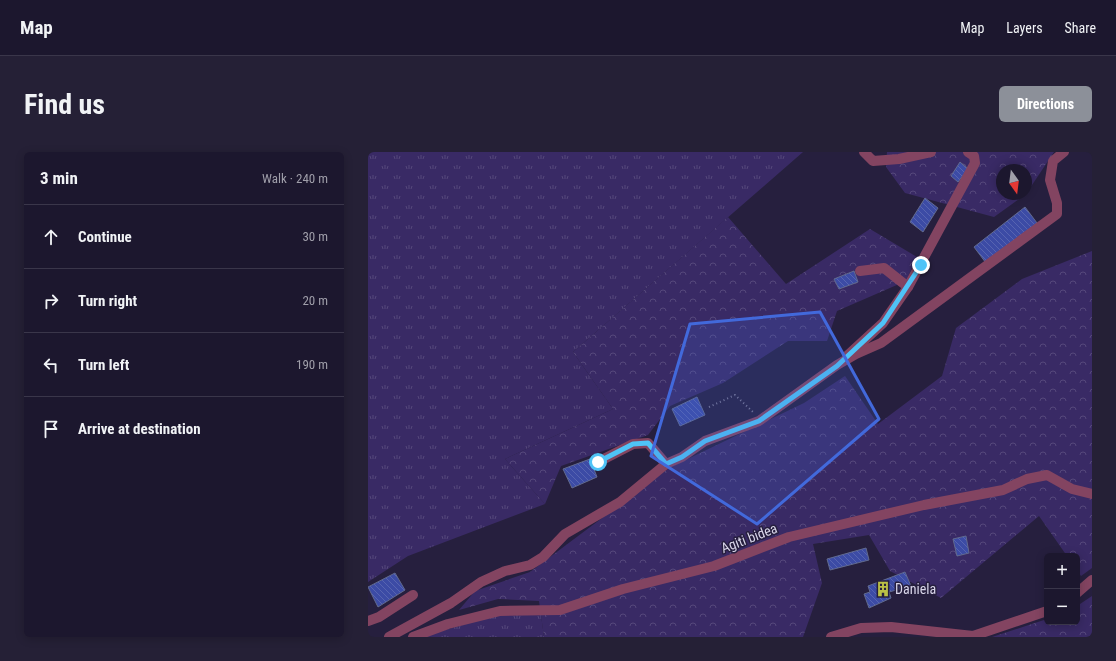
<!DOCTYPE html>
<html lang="en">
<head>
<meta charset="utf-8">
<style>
  :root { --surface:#1c172e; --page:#252036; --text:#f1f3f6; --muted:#a09faa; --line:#3a364a; --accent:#8c9099 }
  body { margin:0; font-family:"Roboto Condensed",sans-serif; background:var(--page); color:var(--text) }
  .controls { position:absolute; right:12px; bottom:12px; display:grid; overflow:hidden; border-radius:6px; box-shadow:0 2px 10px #0003 }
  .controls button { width:36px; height:36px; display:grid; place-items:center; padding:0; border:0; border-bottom:1px solid var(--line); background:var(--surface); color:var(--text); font:20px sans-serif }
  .compass { position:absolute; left:628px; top:12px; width:36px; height:36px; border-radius:50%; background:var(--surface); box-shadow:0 2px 10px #0003; rotate:166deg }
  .stop { position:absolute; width:12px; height:12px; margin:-9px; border:3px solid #4fc3f7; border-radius:50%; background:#fff }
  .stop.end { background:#4fc3f7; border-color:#fff; box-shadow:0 1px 4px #0008 }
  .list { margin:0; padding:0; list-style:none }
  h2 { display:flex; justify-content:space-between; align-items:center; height:52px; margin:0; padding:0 16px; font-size:17px }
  h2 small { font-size:13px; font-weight:400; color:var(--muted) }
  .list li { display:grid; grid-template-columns:26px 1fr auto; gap:12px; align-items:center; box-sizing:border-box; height:64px; padding:0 16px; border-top:1px solid var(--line) }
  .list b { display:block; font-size:15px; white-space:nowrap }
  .list em { font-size:13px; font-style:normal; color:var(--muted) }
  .icon { flex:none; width:22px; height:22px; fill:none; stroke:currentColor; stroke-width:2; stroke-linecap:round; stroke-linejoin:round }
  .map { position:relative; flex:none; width:724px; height:485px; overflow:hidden; border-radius:6px }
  header { display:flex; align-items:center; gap:24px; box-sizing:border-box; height:56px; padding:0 20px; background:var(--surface); border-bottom:1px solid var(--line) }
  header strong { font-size:19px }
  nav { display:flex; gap:22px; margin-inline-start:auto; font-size:14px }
  .intro { display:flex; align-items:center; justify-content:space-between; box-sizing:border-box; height:96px; padding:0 24px }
  h1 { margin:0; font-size:28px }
  .button { padding:10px 18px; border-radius:6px; background:var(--accent); color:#fff; font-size:14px; font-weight:700 }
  main { display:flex; gap:24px; padding:0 24px }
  aside { flex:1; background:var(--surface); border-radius:6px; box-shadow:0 2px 10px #0003 }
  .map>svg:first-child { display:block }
  .grass { fill:url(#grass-tufts) }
  .forest { fill:url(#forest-crowns) }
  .building { fill:url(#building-back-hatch); stroke:#616a8e }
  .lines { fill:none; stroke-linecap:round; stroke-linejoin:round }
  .path { stroke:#7f7a93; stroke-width:2; stroke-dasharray:1 3; stroke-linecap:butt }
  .minor { stroke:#834461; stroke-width:10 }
  .route { stroke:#4fc3f7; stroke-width:5 }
  .marked { fill:#4269db; fill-opacity:0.2; stroke:#4269db; stroke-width:3; stroke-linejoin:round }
  .labels { text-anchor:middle; stroke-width:3; stroke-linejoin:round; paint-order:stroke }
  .street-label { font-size:14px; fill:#d8d5e9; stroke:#261f3e }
  .poi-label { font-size:14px; fill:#d8d5e9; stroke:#261f3e; text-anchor:start }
</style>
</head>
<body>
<header>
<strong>Map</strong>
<nav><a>Map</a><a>Layers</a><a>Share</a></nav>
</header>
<div class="intro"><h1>Find us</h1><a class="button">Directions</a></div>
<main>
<aside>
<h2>3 min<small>Walk · 240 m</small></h2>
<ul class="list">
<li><svg class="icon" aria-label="ahead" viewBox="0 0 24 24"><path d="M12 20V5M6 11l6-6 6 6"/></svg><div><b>Continue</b></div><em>30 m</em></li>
<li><svg class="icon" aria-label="right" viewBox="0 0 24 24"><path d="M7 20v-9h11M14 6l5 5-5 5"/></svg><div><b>Turn right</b></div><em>20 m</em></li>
<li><svg class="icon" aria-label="left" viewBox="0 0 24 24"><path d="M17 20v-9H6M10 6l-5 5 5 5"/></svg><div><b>Turn left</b></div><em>190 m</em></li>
<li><svg class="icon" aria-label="arrive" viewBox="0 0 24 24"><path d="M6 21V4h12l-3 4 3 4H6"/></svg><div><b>Arrive at destination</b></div></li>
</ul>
</aside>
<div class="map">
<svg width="724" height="485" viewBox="0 0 724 485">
  <defs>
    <pattern id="grass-tufts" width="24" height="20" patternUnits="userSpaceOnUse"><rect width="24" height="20" fill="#392a65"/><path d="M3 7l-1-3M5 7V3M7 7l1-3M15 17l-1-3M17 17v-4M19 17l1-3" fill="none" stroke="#55487b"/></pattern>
    <pattern id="forest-crowns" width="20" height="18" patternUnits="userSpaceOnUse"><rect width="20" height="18" fill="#392a65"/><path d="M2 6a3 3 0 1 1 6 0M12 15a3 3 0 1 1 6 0" fill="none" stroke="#55487b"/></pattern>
    <pattern id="building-back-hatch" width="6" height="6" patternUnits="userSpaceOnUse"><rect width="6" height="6" fill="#3c4ba5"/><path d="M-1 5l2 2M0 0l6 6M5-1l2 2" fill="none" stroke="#5764b1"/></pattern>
  </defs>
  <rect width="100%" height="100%" fill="#261f3e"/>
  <g class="grass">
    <polygon points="0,0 435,0 205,200 245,257 137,307 177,352 40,404 0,430"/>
    <polygon points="132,462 173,463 176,485 53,485"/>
  </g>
  <g class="forest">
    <polygon points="519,0 686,0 658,42 658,18 634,18 634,42 658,42 626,65 537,41 518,15"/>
    <polygon points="360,65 418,132 502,77 549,105 538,129 469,159 459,189 420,189 355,231 302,254 280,283 193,314 177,352 137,307 245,257 205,200"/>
    <polygon points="724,99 724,416 713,424 709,418 709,404 699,404 671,364 573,446 522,419 501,383 445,392 454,431 435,485 176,485 171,449 130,447 91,458 107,439 162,420 301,316 436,251 477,224 510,272 574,224 588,176 654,127"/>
    <polygon points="724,444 724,485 624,485 679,467 679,470 709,470 709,454"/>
  </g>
  <g class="building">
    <polygon points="592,10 600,17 590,30 583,24"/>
    <polygon points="557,46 570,56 555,80 542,70"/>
    <polygon points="657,55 669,71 618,111 606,95"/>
    <polygon points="486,119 490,130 471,137 466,127"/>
    <polygon points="329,245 337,263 312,274 304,257"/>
    <polygon points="222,307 229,325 204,336 195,317"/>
    <polygon points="598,384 601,401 589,404 585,387"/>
    <polygon points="498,396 501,408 462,418 459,407"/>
    <polygon points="537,420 543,434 521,440 523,446 501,456 496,442 502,440 500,434"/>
    <polygon points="27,421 37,438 10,455 0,435"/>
  </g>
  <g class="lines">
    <polyline class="path" points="341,255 367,243 385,260"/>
    <g class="minor">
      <polyline points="496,0 505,9 531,7 563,0"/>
      <polyline points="492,119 516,116 540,135"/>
      <polyline points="479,204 515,171 540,135 607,11 606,4 600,0"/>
      <polyline points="230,310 265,292 280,291 298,312"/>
      <polyline points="709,441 724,428"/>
      <polyline points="0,469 11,465 45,443"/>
      <polyline points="21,485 83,451 113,430 137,419 162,413 175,405 197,382 252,350 298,312 314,305 337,289 391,269 469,213 488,202 513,191 689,62 689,51 682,28 685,9 696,0"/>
      <polyline points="45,485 80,472 132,459 192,458 255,437 346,414 421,385 556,353 635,338 659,327 679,323 704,337 724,342"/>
      <polyline points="463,485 493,476 523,475 605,484 679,459"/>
    </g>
  </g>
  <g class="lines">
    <polyline class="route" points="230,310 265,292 280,291 298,312 314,305 337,289 391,269 469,214 515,171 553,113"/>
  </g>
  <path class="marked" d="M 452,160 L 511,267 L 389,372 L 283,304 L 322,172 Z"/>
  <defs>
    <symbol id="building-bare" viewBox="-9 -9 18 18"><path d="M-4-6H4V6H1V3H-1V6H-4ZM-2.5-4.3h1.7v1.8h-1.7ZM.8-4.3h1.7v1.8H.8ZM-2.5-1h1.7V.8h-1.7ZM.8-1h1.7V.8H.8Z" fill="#bac046" stroke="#261f3e" stroke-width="2.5" paint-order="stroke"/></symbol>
  </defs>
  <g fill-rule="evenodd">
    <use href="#building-bare" x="504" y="426" width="22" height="22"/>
  </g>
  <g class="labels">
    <g class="street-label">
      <text transform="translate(381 386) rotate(-21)" y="5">Agiti bidea</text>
    </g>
    <g class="poi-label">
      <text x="527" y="442">Daniela</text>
    </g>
  </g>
</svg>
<div class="controls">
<button>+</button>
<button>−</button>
</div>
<svg class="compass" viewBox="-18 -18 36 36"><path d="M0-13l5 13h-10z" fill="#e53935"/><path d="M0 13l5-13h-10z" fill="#a09faa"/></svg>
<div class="stop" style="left:230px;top:310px"></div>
<div class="stop end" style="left:553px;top:113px"></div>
</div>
</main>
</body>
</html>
